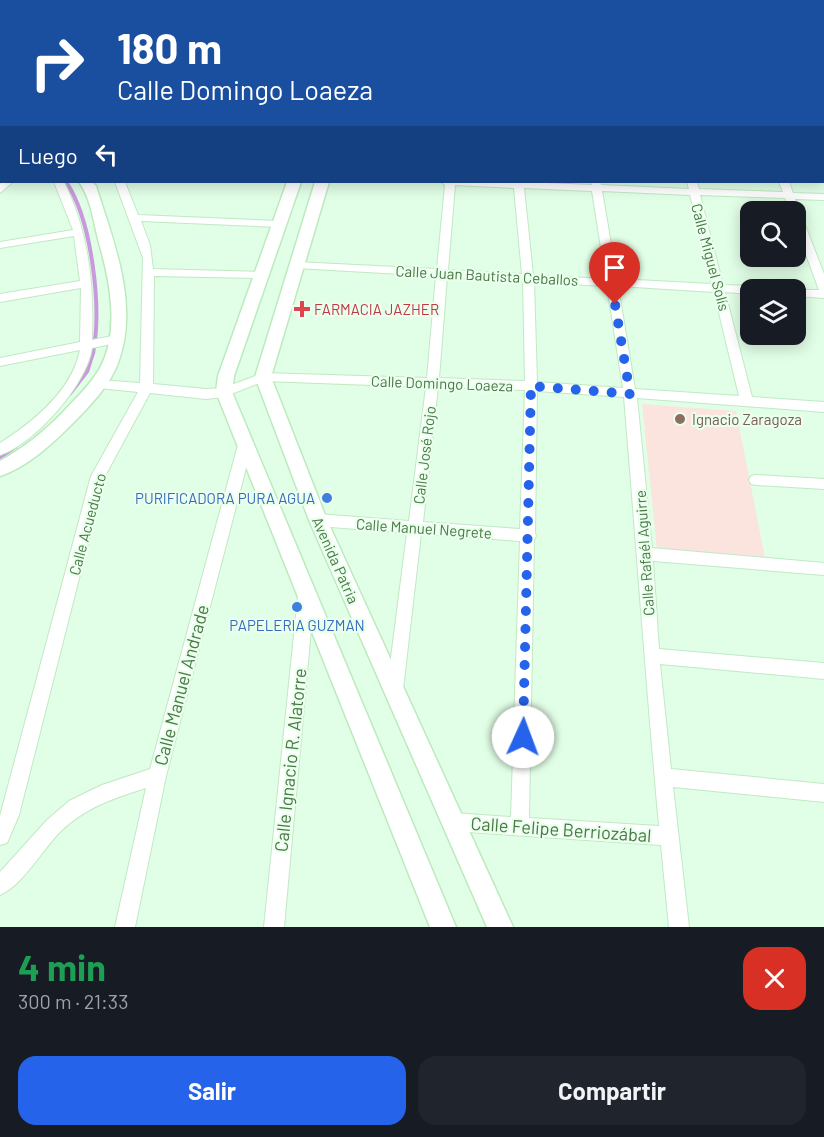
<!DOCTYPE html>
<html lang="es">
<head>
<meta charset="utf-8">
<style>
  :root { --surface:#171b24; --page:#20242c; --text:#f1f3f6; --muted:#9ea1a6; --accent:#2563eb }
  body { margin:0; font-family:Barlow,sans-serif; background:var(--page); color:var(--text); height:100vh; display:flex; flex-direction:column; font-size:22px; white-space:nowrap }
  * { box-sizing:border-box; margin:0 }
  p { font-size:20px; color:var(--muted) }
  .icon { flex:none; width:33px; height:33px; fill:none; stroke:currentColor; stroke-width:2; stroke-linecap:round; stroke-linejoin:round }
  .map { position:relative; height:927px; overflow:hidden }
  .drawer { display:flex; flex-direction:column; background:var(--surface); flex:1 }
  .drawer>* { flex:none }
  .top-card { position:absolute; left:0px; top:0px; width:825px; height:183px; box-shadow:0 3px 15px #0003; background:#1a4fa0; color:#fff; overflow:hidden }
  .controls { position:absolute; left:740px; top:201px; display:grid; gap:12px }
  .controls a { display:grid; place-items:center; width:66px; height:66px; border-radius:12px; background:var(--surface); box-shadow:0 3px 15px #0003; font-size:30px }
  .pin { position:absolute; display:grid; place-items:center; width:51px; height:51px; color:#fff; margin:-62px -26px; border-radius:50% 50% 50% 0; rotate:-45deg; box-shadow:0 0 6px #0007 }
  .pin .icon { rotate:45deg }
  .me { position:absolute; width:66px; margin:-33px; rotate:2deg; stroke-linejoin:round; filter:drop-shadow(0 0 4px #0008) }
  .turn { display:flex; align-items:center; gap:21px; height:126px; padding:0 18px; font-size:27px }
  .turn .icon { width:78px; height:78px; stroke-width:2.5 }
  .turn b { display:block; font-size:42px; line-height:51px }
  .then { display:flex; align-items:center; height:57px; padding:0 18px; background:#0003; gap:12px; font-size:22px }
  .round { display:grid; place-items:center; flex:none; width:63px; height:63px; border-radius:18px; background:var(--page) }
  .headline { display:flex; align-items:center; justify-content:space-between; height:102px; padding:0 18px }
  h1 { font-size:36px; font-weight:700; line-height:45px; color:#1e9e55 }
  .primary-button { display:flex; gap:12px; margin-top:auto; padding:12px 18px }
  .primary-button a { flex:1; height:69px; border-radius:18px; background:var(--accent); color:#fff; font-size:24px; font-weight:700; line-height:69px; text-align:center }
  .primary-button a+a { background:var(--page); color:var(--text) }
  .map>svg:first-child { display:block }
  .education { fill:#fbe4de }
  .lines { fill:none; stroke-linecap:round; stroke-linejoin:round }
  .stream-far1 { stroke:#c999dd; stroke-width:4 }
  .stream { stroke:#c999dd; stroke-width:4.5 }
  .street-casing { stroke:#c1e9c3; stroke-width:2 }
  .secondary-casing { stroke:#bbebbd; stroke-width:3 }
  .street { fill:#fff; fill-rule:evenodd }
  .secondary { fill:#fff; fill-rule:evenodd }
  .route { stroke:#2563eb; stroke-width:10; stroke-dasharray:0 18 }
  .health-dot { fill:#e0444e; stroke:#eaffed; stroke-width:2 }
  .education-dot { fill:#8d6e63; stroke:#eaffed; stroke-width:2 }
  .shop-dot { fill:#3f7fe0; stroke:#eaffed; stroke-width:2 }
  .labels { text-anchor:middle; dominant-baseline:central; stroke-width:4.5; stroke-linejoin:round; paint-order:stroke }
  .street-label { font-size:15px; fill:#4a7845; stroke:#eaffed }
  .health-label { font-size:15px; fill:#be3a42; stroke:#eaffed; text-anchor:start }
  .education-label { font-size:15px; fill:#785e54; stroke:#eaffed; text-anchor:start }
  .shop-label { font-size:15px; fill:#366cbe; stroke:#eaffed; text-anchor:end }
  .near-street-label { font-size:18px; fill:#4a7845; stroke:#eaffed }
</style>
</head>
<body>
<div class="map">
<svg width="824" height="927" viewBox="0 0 824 927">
  <rect width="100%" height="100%" fill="#e1fee6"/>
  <polygon class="education" points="642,404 736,411 765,558 657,549"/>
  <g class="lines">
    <path class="stream-far1" d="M66,182C92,220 102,308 93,353"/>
    <g class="stream">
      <polyline points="70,393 87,371 93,352"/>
      <polyline points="0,457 15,447"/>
    </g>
    <g class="street-casing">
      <g id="street">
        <polygon points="132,0 140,0 132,2"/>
        <rect x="466" y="0" width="8" height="2"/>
        <polygon points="496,0 545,0 547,2 497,2"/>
        <rect x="565" y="0" width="8" height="2"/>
        <rect x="651" y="0" width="8" height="2"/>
        <polygon points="720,0 728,0 728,2 721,2"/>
        <polygon points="788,0 796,0 796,2 789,2"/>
        <rect x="0" y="11" width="2" height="4"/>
        <rect x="0" y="31" width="2" height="4"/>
        <polygon points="2,141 2,147 0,148 0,142"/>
        <polygon points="3,182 13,182 0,193 0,184"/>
        <path d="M54,182H64C89,233 94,283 92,340L117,335L123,339L121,342L92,348C87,384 35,444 0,455V443C33,422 72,391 80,350L0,366V358L80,342L81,288L0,302V294L80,281L74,236L0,248V242L73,230Z"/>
        <path d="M115,182H125L138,215L279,221L284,224L279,227L141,221L150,245L153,269L262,272L268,275L262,278L154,276L153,384L206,389L223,388L263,373L427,378L436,276L296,268L291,265L296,262L437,269L445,185L441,182H523L592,185L591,182H601V185L689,189L687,182H697L699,189L783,192L779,182H789L793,193L824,194V200L795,199L824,274V298L795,296V290H791H819L795,225V212H790L785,198L700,195L723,285L750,286L755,290H750V294L725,292L752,397L824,402V412L637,398L652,548L824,563V575L653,561L659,649L824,663V679L660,664L671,769L824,784V802L673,787L689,927H669L661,845L453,831L447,828L444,822L447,816L453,813L511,817L520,541L421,534L403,689L401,695L395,697L389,695L387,689L407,533L318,526L313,524L311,520L313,516L318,514L409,521L426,387L264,381L224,397L206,399L150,393L105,476L19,815L7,843L0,845V816L91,476L138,392L99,388L93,384L99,380L140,383L143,258ZM455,185L514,188L522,274L448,270ZM524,188L592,191L606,279L533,275ZM602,191L690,195L712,284L617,279ZM447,277L523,281L525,381L439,378ZM534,282L607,286L623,388L537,382ZM618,286L714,292L739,396L635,389ZM438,387L525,390L520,529L423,522ZM537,391L624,397C636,540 646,684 659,826L529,818L534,540L536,536L535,533Z"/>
        <path d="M245,440L252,445L166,776L135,927H115L146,788C114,798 84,808 60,832C42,850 23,885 0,895V872L47,820L69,801L102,785L150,769L238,445Z"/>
        <polygon points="756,475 824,479 824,489 756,485 751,484 749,480 751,476"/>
        <polygon points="306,589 311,591 314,596 284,927 264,927 298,596 301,591"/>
      </g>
    </g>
    <g class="secondary-casing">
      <g id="secondary">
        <rect x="355" y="0" width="10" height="2"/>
        <rect x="378" y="0" width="10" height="2"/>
        <rect x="0" y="56" width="2" height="7"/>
        <path d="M79,182H92L96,186C113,240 139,303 119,360C111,385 89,407 70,426C51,445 27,467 0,476V461C24,448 46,430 65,410C77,397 91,384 100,368C120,331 110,281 99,243C94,224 91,198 79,182Z"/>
        <polygon points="287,182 301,182 234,376 232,392 456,927 430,927 216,392 218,376"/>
        <polygon points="315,182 329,182 271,377 327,520 513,927 487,927 309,520 255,377"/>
      </g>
    </g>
    <use href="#street" class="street"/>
    <use href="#secondary" class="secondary"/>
  </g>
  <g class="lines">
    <polyline class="route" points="523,737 531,386 630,394 615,304"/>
  </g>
  <path class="health-dot" d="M299 300h6v6h6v6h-6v6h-6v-6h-6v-6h6z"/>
  <circle class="education-dot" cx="680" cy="419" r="6"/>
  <g class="shop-dot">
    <circle cx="327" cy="498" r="6"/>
    <circle cx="297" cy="607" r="6"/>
  </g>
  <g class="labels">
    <g class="street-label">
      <text transform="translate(711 257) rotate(75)">Calle Miguel Solís</text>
      <text transform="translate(487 275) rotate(3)">Calle Juan Bautista Ceballos</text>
      <text transform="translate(442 383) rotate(2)">Calle Domingo Loaeza</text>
      <text transform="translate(424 455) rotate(-83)">Calle José Rojo</text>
      <text transform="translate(87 524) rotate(-75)">Calle Acueducto</text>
      <text transform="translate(424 528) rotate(4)">Calle Manuel Negrete</text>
      <text transform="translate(644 553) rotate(-94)">Calle Rafaél Aguirre</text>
      <text transform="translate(336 560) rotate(66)">Avenida Patria</text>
    </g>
    <g class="health-label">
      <text x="314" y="309">FARMACIA JAZHER</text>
    </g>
    <g class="education-label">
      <text x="692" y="419">Ignacio Zaragoza</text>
    </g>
    <g class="shop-label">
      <text x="315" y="498">PURIFICADORA PURA AGUA</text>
      <text x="297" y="625" text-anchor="middle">PAPELERIA GUZMAN</text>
    </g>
    <g class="near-street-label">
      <text transform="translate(181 685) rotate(-75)">Calle Manuel Andrade</text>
      <text transform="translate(290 760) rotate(-84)">Calle Ignacio R. Alatorre</text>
      <text transform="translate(561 829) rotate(4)">Calle Felipe Berriozábal</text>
    </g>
  </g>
</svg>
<div class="controls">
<a><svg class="icon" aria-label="search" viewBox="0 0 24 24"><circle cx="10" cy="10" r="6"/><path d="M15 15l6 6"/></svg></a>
<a><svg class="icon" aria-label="layers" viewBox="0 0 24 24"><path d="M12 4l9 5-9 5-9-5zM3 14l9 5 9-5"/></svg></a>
</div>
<div class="pin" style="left:615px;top:304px;background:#d93025"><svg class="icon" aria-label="arrive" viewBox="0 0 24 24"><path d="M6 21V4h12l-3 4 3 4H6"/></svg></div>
<svg class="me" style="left:523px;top:737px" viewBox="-20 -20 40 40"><circle r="19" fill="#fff"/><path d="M0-13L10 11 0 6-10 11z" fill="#2563eb"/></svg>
<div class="top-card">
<div class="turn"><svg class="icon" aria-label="right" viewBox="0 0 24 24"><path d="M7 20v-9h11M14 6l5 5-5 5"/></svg><div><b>180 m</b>Calle Domingo Loaeza</div></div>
<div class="then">Luego<svg class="icon" aria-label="left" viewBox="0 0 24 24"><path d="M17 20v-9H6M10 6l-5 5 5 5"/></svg></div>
</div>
</div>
<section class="drawer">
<div class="headline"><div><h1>4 min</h1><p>300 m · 21:33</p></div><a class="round" style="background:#d93025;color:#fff"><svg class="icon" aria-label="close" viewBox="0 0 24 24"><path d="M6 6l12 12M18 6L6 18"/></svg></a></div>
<div class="primary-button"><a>Salir</a><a>Compartir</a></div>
</section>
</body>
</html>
